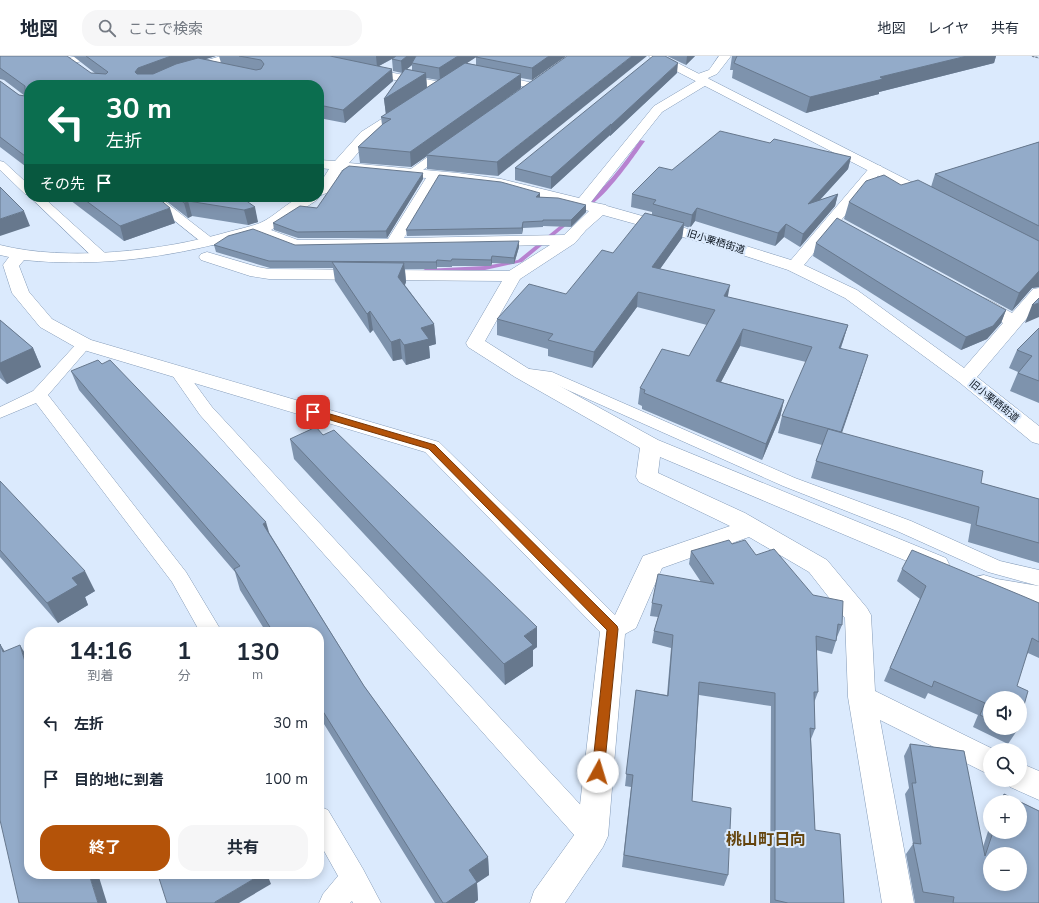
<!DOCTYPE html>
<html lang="ja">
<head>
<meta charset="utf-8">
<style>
  :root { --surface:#fff; --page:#f6f6f7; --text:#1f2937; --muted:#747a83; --line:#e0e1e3; --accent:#b45309 }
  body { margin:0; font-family:"Nunito Sans","Noto Sans JP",sans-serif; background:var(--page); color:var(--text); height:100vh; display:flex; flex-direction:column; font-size:15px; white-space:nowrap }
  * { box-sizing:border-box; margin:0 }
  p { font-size:13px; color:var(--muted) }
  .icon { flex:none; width:22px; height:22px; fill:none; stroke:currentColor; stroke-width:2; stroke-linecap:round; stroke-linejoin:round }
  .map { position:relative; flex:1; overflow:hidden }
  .details { position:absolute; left:24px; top:571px; width:300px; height:252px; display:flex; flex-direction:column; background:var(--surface); border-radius:16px; box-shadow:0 2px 10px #0003 }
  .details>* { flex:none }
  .guide { position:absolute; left:24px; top:24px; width:300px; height:122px; border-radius:16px; box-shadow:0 2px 10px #0003; background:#0b6e4f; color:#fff; overflow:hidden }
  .tools { position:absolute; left:983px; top:635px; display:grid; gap:8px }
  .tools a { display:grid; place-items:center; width:44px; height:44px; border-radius:50%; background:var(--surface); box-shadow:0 2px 10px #0003; font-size:20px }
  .pin { position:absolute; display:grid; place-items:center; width:34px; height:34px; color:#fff; margin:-17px; border-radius:8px; box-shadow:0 2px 6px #0006 }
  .me { position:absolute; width:44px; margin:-22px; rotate:6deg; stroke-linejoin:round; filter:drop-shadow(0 0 3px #0008) }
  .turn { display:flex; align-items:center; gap:14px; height:84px; padding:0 16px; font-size:18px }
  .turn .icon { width:52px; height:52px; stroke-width:2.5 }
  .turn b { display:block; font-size:28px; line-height:34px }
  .then { display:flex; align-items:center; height:38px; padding:0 16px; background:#0003; gap:8px; font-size:15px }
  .eta { display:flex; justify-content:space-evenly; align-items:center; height:68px; text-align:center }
  .eta b { font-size:24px; font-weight:700; line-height:28px }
  .button { display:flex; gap:8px; margin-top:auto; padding:8px 16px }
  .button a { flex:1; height:46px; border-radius:16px; background:var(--accent); color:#fff; font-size:16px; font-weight:700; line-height:46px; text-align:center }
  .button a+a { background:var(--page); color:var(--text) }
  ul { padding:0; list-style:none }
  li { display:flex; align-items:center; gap:12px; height:56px; padding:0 16px }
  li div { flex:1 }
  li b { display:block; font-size:15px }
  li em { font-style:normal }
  header { display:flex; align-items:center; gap:24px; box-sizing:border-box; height:56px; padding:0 20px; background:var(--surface); border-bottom:1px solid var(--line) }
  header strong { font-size:19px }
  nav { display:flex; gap:22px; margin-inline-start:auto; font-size:14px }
  .search { width:280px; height:36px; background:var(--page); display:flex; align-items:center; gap:10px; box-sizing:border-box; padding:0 14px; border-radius:16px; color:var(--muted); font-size:15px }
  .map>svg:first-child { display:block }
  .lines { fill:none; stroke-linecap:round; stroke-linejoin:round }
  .stream { fill:#b782d0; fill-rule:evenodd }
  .service-casing { stroke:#849bb8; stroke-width:1 }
  .minor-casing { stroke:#849bb8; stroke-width:1 }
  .tertiary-casing { stroke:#849bb8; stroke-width:1 }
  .path { stroke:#7c8998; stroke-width:1.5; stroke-dasharray:2.5 1; stroke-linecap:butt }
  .service { fill:#fff; fill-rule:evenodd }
  .minor { fill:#fff; fill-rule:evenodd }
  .tertiary { fill:#fff; fill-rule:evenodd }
  .wall { fill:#7e93ad; fill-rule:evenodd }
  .shaded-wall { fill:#67788d }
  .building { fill:#93abc9; stroke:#67788d; fill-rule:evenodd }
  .route { fill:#b45309; stroke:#753606 }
  .labels { text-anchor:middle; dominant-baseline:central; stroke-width:4; stroke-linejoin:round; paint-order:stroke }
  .far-street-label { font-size:10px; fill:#0b141f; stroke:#dbeafd }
  .near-neighbourhood-label { font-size:16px; font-weight:bold; fill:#64440d; stroke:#dbeafd }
</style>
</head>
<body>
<header>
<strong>地図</strong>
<div class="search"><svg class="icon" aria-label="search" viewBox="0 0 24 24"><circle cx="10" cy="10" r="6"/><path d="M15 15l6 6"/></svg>ここで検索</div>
<nav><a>地図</a><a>レイヤ</a><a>共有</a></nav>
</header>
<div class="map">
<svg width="1039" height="847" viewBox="0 0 1039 847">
  <rect width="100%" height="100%" fill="#dbeafd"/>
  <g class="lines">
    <g class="stream">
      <path d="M640,84L645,85C635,99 597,155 580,153V151C605,133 623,109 640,84Z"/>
      <polygon points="572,160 575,162 574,163 522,206 485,214 425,217 422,215 425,213 485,210 518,204"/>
    </g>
    <g class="service-casing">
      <g id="service">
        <polygon points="497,19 538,28 540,30 535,33 494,24 492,22 494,20"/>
        <polygon points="447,89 451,90 453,92 451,94 416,119 408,119 406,117 408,115 443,90"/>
        <polygon points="0,105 4,106 29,129 29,139 25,138 0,114"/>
        <polygon points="30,141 43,141 106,198 108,201 106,204 96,204"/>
        <polygon points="145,141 159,141 217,186 215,189 205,189"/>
        <polygon points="84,283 89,285 92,288 48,339 186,516 222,576 200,576 172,526 36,347 0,362 0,351 33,335 79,285"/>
        <polygon points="178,311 184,313 212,351 601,771 605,780 601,789 592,792 583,789 200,359 170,316 172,313"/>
        <polygon points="522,312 552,316 795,422 911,465 1000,505 1039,514 1039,530 988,516 897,475 783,430 543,323 516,320 514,317 516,314"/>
        <polygon points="319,750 328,754 363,813 381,847 353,847 352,845 350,847 319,847 323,838 338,820 319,786"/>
      </g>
    </g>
    <g class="minor-casing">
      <g id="minor">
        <polygon points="76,0 98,0 96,2 69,8 65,7 63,5 65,3"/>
        <polygon points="221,0 239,0 237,2 179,19 156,29 140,29 142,26 171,15"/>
        <path d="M719,0H731L717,18L708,22L710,25L708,28L662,56L591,146L606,149L607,150L727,184L791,204L871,110L876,109L881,110L883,113L881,116L804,209L857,234L964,312L1003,267L971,249L968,245L971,241C985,238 1000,251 1012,257L1033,233L1039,232V248L977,321L1039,370V388L1032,386L959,326L845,242L788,214L715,190L603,159L586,174L575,187L520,223L485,285L529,313L658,384L946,502L949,508L946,514L937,517L928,514L660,401L658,417L745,457L827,504L867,552L871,559L875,635L995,694H990V719L880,664L914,847H882L848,641L845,562L809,516L749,481L662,512L636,572L625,578L608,780L603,791L565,847H530L534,835L577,775L600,576L425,396L77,292L40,271L12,237L3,209L9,201L0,199V189C67,206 162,195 228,176C238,173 250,171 260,167C274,161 286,147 301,141C306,140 314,141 319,141V129L329,113L319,112V104L335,105L361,76L402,50H410L412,53L410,56L371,82L349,107L458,117L501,123L579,142L654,50L696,25L693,22L695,19L709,14ZM342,114L426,122L388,183L298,184L271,174L317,144L319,140L329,136ZM439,124L501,131L589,155L564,179L404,182ZM254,178L296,194L550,189L509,215L269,213L258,211L207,196L201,198L199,201L201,204L250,220L269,223L502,225L466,287L468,291L515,321L640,392L636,421L639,426L730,470L643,500L615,559L439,386L91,284L52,263L29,236L19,210L24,204C103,212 179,200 254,178Z"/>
        <polygon points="362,11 441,26 445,27 447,30 445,33 441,34 358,16 356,14 358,12"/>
        <polygon points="984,519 997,523 1039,530 1039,550 996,541 975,535 972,528 975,521"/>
        <polygon points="1020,707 1039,715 1039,744 1010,731 1007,724 1020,724"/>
      </g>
    </g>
    <g class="tertiary-casing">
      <polygon id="tertiary" points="649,0 664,0 937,139 939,142 937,145 932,146 927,145 651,2"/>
    </g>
    <polyline class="path" points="1032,0 1039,2"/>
    <use href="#service" class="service"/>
    <use href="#minor" class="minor"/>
    <use href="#tertiary" class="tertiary"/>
  </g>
  <g class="wall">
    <path d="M0,0L91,17L96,18L73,0H216L205,3L221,7L219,0H566L532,24L521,22V32L484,59L539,20L498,120L427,113V100L411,111L360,107L358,91L382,69L381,61L386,58L384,43L402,17L393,15L392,3L379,10L393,25L345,67L319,62V29H29V113L0,91V25L19,39L25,40L4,24L0,23ZM476,1V9L467,7ZM412,9V14L407,13ZM426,22L438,24L427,32Z"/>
    <polygon points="667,0 695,0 686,9"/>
    <polygon points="732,0 996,0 994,7 879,36 879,38 806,57 732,22 733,14 730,14"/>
    <polygon points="677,17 610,80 610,79 551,133 515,124 515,112"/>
    <polygon points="1039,86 1039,231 1032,232 1012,255 844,163 849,146 901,129 931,131 935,118"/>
    <polygon points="770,87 851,101 848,113 820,144 838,138 835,150 800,191 784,181 775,190 695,165 690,172 684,170 682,182 660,213 728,241 848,269 841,292 863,315 842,377 981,427 1039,443 1039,507 968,486 971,468 811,422 816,405 822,389 778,377 782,360 806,306 740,290 721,326 784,344 780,361 762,404 642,353 642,350 638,348 640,332 689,300 707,269 637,251 592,312 548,300 548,293 497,279 497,263 566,238 613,197 652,159 652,156 631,151 632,138 672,114"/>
    <polygon points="423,123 387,182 298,182 274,174 273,167 317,152"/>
    <polygon points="540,137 540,141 586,149 586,156 571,171 543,170 543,171 523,172 522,178 407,180 406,174"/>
    <polygon points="66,141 157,141 175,167 124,185"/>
    <polygon points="161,141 241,141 258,166 248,169 192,160 188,162"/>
    <polygon points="816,187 1006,254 1001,267 987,283 961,294 813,200"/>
    <polygon points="214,189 295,189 519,191 514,208 492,207 491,210 452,210 452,211 437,211 437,213 405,213 406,226 405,229 434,268 436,288 429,290 430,302 406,309 402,303 393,305 373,274 370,277 335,225 333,212 270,212 216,196"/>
    <polygon points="0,264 33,292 41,311 7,328 0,322"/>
    <polygon points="1039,272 1039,347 1010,335 1018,316 1009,312 1017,294"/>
    <polygon points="71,315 270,478 364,630 488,801 489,819 477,827 478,844 474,847 435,847 319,660 319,576 266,576 240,534 235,516 79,334"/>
    <polygon points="290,383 537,591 533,594 533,610 505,629 294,403"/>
    <polygon points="0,425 95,535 85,541 88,549 58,567 0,501"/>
    <polygon points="732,488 756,499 813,539 842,569 837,581 836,585 832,598 816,594 818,636 814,647 815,673 811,683 815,774 844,847 770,847 771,650 699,639 692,745 728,819 724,830 622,811 631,731 625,730 636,634 667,639 671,592 652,587 654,575 658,561 650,560 652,547 701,526 689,508 691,495"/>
    <polygon points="902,513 1039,547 1039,602 1028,597 990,642 990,672 1017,672 1016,676 1008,688 973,671 978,659 928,637 925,643 884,625 920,543 897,525"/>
    <path d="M910,688L964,695L983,791L990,769V776H1020V746H999L1004,738L1039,755V847H915L906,798L913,788L905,738L909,732L904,700ZM990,798H1020V828H990Z"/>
  </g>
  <g class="shaded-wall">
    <polygon points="171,0 216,0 171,14 141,25 135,16 138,12"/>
    <polygon points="376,0 397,0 377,11"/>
    <polygon points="407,0 416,0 412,7 412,9 402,17 401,5"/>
    <polygon points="458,0 478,0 440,24 439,12"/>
    <polygon points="549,0 566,0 532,24 532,12"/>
    <polygon points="632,0 647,0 498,120 497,106"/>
    <polygon points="687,0 695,0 686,9"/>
    <polygon points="967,0 996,0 994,7 879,36 879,38 806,57 810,41 880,21"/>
    <polygon points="678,7 677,17 610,80 611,69"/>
    <polygon points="392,13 393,25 345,67 343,54"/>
    <polygon points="426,17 427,33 386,59 384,43"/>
    <polygon points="521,18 521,32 428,99 426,99 427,100 411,111 410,96"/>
    <polygon points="611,68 610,79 551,133 551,121"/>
    <polygon points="851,101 848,113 805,160 808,148"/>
    <polygon points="423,117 423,123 387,182 386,175"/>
    <polygon points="540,137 540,143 536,141"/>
    <polygon points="838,138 835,150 800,191 803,178"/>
    <polygon points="188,145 192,160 188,162 184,147"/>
    <polygon points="586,149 586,156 571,171 571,164"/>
    <polygon points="255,151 258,166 248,169 244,154"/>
    <polygon points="170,152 175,167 124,185 120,170"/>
    <polygon points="697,152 695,165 690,172 692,159"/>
    <polygon points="24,155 30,170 0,180 0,163"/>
    <polygon points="523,166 523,172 522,178 522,172"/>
    <polygon points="684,167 682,182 650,227 652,211"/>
    <polygon points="786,168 784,181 775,190 778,177"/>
    <polygon points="519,185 519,191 514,208 514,202"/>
    <polygon points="492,200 492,207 491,210 491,204"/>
    <polygon points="437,204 437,213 436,206"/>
    <polygon points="404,207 406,226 400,240 398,221"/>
    <polygon points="1039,215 1039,231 1032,232 1012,255 1019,237"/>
    <polygon points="730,229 727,245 724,240"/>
    <polygon points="638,236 637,251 592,312 594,296"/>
    <polygon points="1039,247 1039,261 1025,267 1032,249"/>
    <polygon points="1006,254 1001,267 987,283 961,294 966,281"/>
    <polygon points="370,255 373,274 370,277 367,258"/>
    <polygon points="434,268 436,288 429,290 430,302 406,309 404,289 421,272"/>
    <polygon points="848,269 843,285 834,308 839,292"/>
    <polygon points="743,273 740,290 713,341 716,325"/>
    <polygon points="400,283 402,303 393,305 391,286"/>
    <polygon points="33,292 41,311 7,328 0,314 0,307"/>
    <polygon points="868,299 863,315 836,393 841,377"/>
    <polygon points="784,344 780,361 762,404 766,388"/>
    <polygon points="266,466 272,486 263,468"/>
    <polygon points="85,515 95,535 85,541 88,549 58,567 47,547 72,522"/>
    <polygon points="537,571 537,591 533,594 533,610 505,629 504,608 524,580"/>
    <polygon points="0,588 16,613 3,596"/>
    <polygon points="20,589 29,604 29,619"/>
    <polygon points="488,801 489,819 477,827 478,844 474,847 446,847 469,814"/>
    <polygon points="89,818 98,818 107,847 98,847"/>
    <polygon points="262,818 267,818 271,828 239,847 215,847 215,846"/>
  </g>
  <g class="building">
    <polygon points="0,0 67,0 91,17 106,18 108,16 86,0 171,0 138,12 135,16 137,18 153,18 176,8 198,2 256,14 261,13 264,8 261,4 239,0 330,0 392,13 343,54 319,49 319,29 86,29 77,27 80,29 29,29 29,103 0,81 0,25 19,39 25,40 25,30 0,12"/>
    <polygon points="396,0 407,0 401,5 392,3"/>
    <polygon points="416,0 458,0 439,12 412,7"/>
    <polygon points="478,0 549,0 532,12 476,1"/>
    <polygon points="567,0 632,0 497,106 426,99 539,20"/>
    <polygon points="653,0 665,0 678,7 611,69 611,68 551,121 515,112"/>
    <polygon points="737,0 967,0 880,21 883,23 810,41 734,7"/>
    <polygon points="465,7 521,18 410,96 358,91 383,68 391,63 381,61"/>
    <polygon points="405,13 426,17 384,43"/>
    <polygon points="720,75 770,87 774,83 851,101 808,148 838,138 803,178 786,168 778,177 697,152 692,159 653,148 656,144 632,138 659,111 672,114"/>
    <polygon points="1039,86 1039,170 935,118"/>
    <polygon points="349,110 423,117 386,175 297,176 273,167 300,150 317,152 343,114"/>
    <polygon points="439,119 501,126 540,137 536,141 558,142 586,149 571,164 543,164 543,165 523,166 522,172 406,174"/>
    <polygon points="884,119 901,129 918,124 1039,185 1039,215 1019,237 849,146 866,125"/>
    <polygon points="0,131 24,155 0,163"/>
    <polygon points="81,141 157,141 170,152 120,170"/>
    <polygon points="177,141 241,141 255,151 244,154 188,145 184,147"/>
    <polygon points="645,157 684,167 652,211 730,229 724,240 848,269 839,292 868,299 841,376 782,360 812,291 743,273 716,325 784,344 766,388 644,337 645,334 640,332 662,293 689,300 715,254 638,236 594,296 548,284 553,278 497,263 529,228 566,238 602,194 613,197"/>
    <polygon points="837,162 1006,254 993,270 966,281 816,187"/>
    <polygon points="253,173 295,189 519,185 514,202 492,200 491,204 452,203 451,205 437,204 436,206 269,205 214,189 228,180"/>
    <polygon points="332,206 404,207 398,221 434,268 421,272 429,283 404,289 400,283 391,286 370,255 367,258"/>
    <polygon points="1039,242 1039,247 1032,249"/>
    <polygon points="0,264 33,292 0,307"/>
    <polygon points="1039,272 1039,325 1018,317 1032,300 1017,294"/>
    <polygon points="98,304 102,308 110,304 266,466 263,468 364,630 488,801 469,814 477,826 446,847 443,847 319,649 319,576 273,576 234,513 240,510 71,315"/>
    <polygon points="316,371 323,379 334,374 537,571 524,580 533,589 504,608 290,383"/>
    <polygon points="828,373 983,415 981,427 1039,443 1039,487 976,469 979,451 816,405"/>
    <polygon points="0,425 85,515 72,522 78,529 47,547 0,494"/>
    <polygon points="729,484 732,488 745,484 756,499 774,493 813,539 843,545 842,569 838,568 836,585 816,580 818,636 814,636 815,673 810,672 815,774 840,778 844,847 788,847 775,844 775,637 699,626 692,745 731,752 728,819 624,799 633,719 626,718 636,634 668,640 673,579 654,575 662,549 652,547 658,518 714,528 691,495"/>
    <polygon points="912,494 1025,541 1039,547 1039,586 1032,582 1017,630 1028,635 1020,663 1020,642 990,642 990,664 980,659 985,647 934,625 932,631 890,612 926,530 902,513"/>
    <polygon points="0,588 3,596 20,589 29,619 29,818 89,818 98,847 19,847 0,764"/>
    <polygon points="1008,672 1017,672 1016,676"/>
    <path d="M910,688L964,695L985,800L993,776H1020V746H1002L1004,738L1039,755V847H953L954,841L923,836L913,787L921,788L912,727H916ZM990,798H1020V828H990Z"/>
    <polygon points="160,818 262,818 215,846 215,847 167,847 158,819"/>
  </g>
  <polygon class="route" points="313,353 435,389 617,570 618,573 604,716 603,720 598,722 594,720 592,716 607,574 429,393 310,358 309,356"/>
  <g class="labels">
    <g class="far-street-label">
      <text transform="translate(716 186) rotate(17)">旧小栗栖街道</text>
      <text transform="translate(994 345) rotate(39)">旧小栗栖街道</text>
    </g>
    <g class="near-neighbourhood-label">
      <text x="766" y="784">桃山町日向</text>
    </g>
  </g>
</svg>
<div class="tools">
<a><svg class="icon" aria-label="sound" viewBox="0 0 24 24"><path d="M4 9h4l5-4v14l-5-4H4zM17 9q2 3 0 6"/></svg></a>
<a><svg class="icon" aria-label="search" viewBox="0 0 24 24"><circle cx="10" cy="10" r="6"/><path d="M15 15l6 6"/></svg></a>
<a>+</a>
<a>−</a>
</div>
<div class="pin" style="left:313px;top:356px;background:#d93025"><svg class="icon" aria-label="arrive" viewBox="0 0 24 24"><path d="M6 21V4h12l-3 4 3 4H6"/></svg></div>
<svg class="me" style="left:598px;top:716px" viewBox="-20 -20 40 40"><circle r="19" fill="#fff"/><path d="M0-13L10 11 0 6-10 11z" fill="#b45309"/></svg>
<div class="guide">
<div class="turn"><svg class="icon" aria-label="left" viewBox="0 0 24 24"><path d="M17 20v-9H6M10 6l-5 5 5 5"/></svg><div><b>30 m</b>左折</div></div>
<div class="then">その先<svg class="icon" aria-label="arrive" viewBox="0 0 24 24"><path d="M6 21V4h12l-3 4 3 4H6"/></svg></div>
</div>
<section class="details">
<div class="eta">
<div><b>14:16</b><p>到着</p></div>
<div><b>1</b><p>分</p></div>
<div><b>130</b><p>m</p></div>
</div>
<ul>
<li><svg class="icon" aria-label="left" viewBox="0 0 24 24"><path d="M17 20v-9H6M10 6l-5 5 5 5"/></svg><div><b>左折</b></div><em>30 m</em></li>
<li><svg class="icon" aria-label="arrive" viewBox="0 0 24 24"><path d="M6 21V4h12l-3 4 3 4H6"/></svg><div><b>目的地に到着</b></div><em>100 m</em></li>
</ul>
<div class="button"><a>終了</a><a>共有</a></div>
</section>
</div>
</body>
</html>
